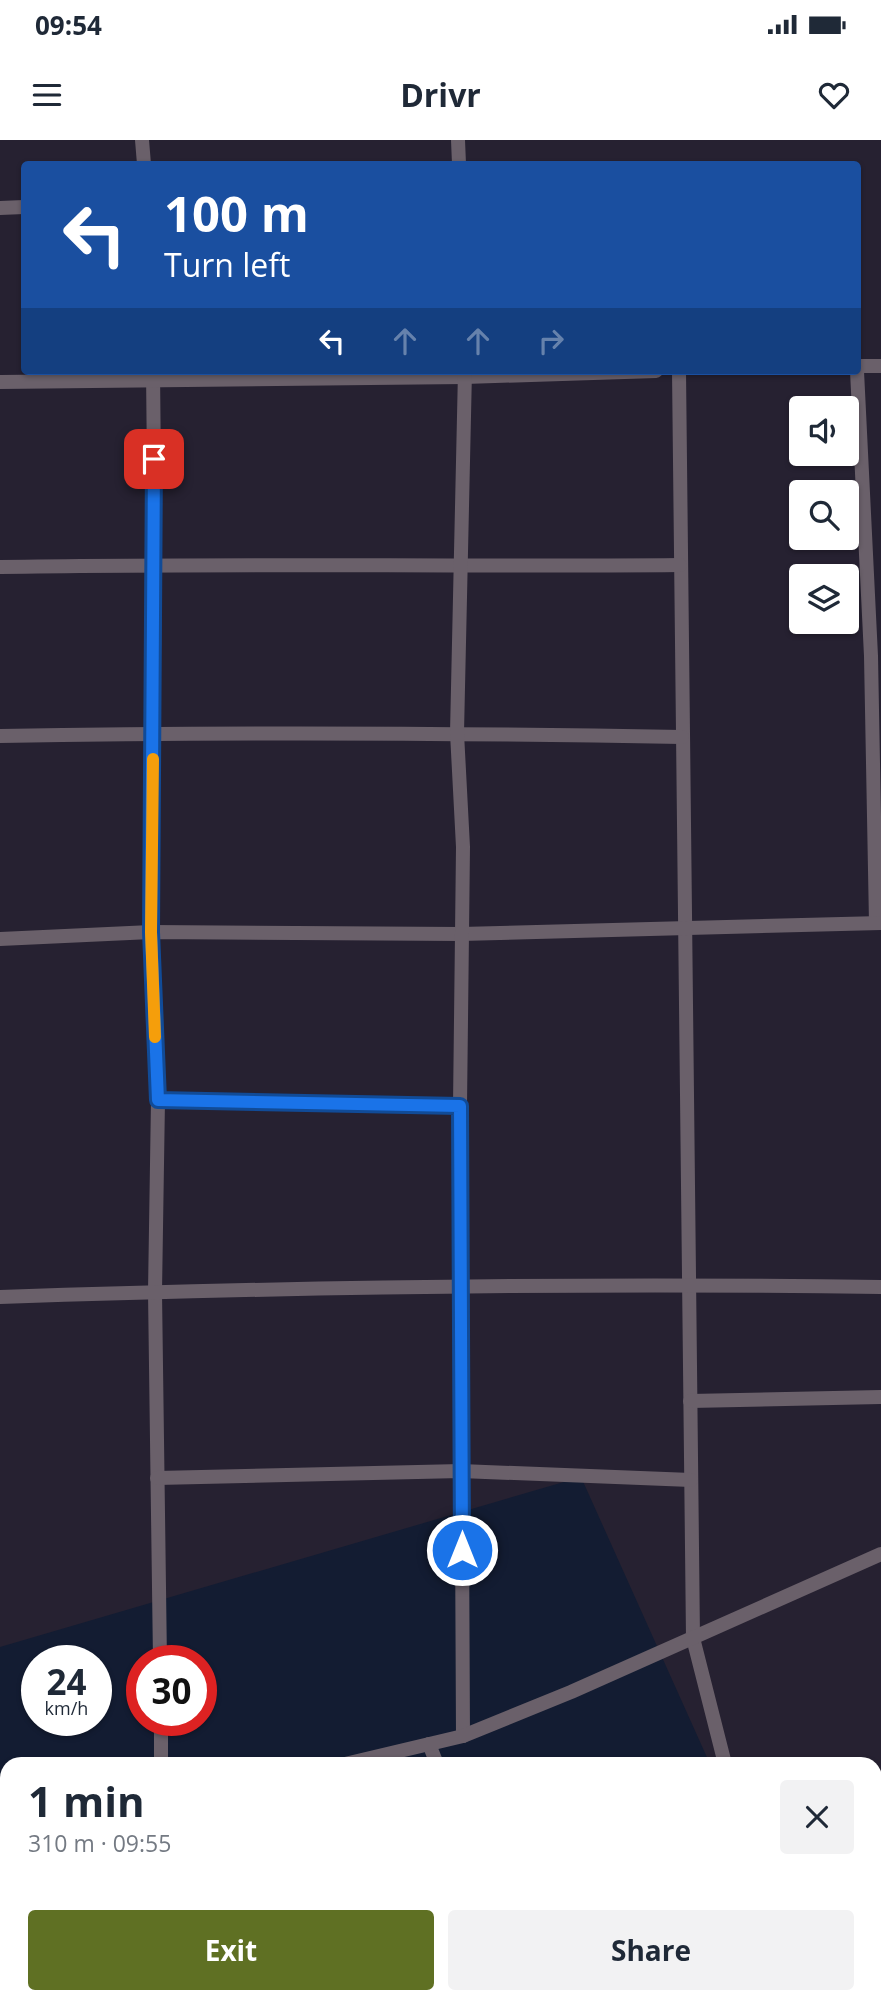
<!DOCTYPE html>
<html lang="en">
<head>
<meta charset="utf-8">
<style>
  :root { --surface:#fff; --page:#f2f2f3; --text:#1f2937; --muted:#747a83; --accent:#5f7023 }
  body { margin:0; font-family:"Open Sans",sans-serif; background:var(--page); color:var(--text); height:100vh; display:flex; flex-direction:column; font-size:26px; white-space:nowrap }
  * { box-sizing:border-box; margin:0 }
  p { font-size:23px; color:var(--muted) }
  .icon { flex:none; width:38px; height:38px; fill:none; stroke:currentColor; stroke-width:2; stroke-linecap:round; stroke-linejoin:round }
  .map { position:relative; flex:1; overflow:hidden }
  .drawer { position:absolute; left:0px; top:1617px; width:882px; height:247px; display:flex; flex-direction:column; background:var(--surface); border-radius:21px 21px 0 0; box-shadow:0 2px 5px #0004 }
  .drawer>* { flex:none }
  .top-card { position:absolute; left:21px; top:21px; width:840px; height:214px; border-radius:7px; box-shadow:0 2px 5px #0004; background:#1a4fa0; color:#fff; overflow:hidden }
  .fabs { position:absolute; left:789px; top:256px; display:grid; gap:14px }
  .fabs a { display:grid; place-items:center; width:70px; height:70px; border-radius:7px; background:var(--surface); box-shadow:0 2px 5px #0004; font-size:35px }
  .speed { position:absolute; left:21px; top:1505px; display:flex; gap:14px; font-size:35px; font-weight:700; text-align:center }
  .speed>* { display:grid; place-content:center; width:91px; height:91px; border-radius:50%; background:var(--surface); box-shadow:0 2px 5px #0004; line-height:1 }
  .speed small { font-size:18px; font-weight:400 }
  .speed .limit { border:10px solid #d22; background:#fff; color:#111 }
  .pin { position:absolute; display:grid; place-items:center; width:60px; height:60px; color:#fff; margin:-30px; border-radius:14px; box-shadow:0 4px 10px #0006 }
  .me { position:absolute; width:77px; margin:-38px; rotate:0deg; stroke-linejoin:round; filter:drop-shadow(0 0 5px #0008) }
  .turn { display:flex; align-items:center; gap:24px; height:147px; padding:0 28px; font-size:32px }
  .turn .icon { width:91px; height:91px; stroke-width:2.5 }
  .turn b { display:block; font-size:49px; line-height:60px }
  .lanes { display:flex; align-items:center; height:66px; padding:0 28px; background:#0003; justify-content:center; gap:35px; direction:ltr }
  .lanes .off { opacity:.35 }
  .round { display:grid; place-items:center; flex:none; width:74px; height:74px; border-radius:7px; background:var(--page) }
  .overview { display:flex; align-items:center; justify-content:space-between; height:119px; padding:0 28px }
  h1 { font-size:42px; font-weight:700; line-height:52px }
  .primary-button { display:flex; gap:14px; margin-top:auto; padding:14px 28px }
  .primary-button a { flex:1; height:80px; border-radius:7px; background:var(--accent); color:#fff; font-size:28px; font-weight:700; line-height:80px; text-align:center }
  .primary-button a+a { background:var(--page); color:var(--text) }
  .status { display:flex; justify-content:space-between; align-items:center; height:49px; padding:0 35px; background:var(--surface); direction:ltr }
  .status svg { height:19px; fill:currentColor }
  header { display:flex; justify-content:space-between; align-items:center; height:91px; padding:0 28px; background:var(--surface); font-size:32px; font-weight:700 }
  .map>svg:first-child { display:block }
  .industrial { fill:#262131; fill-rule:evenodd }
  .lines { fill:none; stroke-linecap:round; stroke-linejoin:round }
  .minor { stroke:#6a606a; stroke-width:14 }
  .route-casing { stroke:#114b97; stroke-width:18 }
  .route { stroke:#1a73e8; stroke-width:12 }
  .slow { stroke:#f59e0b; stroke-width:12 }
</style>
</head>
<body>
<div class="status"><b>09:54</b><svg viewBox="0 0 49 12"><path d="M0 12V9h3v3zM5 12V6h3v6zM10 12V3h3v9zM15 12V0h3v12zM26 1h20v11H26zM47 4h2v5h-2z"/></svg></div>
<header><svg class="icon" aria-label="menu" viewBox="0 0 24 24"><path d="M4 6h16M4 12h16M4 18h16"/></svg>Drivr<svg class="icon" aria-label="heart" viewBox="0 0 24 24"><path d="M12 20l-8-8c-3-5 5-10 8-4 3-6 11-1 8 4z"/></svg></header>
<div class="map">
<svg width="881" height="1863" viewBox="0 0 881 1863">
  <rect width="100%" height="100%" fill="#131c32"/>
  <path class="industrial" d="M0,0H881V1705L875,1708V1624H710L581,1337L0,1507ZM24,24H858V231H24ZM802,268H847V313H802ZM802,352H847V397H802ZM802,436H847V481H802Z"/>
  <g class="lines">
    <g class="minor">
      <polyline points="142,0 144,24"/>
      <polyline points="458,0 459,24"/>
      <polyline points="0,68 24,67"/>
      <polyline points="858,226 881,226"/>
      <polyline points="153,231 155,424 151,792 158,960 155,1152 160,1521"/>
      <polyline points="679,231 693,1498 725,1624"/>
      <polyline points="857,231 871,516 876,783"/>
      <polyline points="0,242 465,237 656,231"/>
      <path d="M0,427C227,423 453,427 680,425"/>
      <path d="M0,596C227,592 455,593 682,597"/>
      <polyline points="0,799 151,792 461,794 881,783"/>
      <polyline points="158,960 460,966"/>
      <path d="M0,1157C294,1147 587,1143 881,1147"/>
      <polyline points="690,1261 881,1257"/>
      <polyline points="157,1338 461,1331 691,1340"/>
      <polyline points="161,1580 161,1624"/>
      <polyline points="463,1596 460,966 463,707 457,593 465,231"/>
      <polyline points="429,1604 437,1624"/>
      <polyline points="345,1624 463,1596 571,1552 881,1414"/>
      <polyline points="0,1716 7,1715"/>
      <polyline points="0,1839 7,1855"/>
      <polyline points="187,1857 190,1863"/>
      <polyline points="350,1857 353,1863"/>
      <polyline points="520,1857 522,1863"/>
      <polyline points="781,1857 783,1863"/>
    </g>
  </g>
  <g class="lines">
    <g class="route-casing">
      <polyline id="route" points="154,319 151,792 158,960 460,966 462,1410"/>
    </g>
    <use href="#route" class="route"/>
    <polyline class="slow" points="153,619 151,792 155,897"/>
  </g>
</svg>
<div class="fabs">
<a><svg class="icon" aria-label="sound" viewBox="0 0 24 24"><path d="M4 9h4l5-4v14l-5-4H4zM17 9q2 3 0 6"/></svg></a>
<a><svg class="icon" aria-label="search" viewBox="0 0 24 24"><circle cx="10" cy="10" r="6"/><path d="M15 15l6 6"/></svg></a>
<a><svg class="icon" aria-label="layers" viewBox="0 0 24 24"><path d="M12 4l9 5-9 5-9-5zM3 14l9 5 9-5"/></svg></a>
</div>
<div class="speed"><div>24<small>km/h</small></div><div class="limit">30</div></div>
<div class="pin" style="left:154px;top:319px;background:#d93025"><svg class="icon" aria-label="arrive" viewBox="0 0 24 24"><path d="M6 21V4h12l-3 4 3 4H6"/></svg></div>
<svg class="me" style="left:462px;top:1410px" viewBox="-20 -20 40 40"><circle r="17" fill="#1a73e8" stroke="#fff" stroke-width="3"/><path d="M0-11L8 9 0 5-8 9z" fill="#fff"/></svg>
<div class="top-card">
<div class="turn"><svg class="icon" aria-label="left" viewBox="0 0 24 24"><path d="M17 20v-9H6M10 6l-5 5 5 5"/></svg><div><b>100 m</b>Turn left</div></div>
<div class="lanes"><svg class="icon" aria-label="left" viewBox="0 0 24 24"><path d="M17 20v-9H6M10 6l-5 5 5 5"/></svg><svg class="icon off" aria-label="ahead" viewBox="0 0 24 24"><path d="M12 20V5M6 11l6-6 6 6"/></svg><svg class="icon off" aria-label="ahead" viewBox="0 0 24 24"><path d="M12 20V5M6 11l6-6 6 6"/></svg><svg class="icon off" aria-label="right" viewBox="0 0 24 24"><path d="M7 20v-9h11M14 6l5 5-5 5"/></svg></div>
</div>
<section class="drawer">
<div class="overview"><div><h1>1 min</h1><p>310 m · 09:55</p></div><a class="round"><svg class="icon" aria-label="close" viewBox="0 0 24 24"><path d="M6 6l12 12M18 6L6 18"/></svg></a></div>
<div class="primary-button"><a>Exit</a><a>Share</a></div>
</section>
</div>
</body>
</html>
